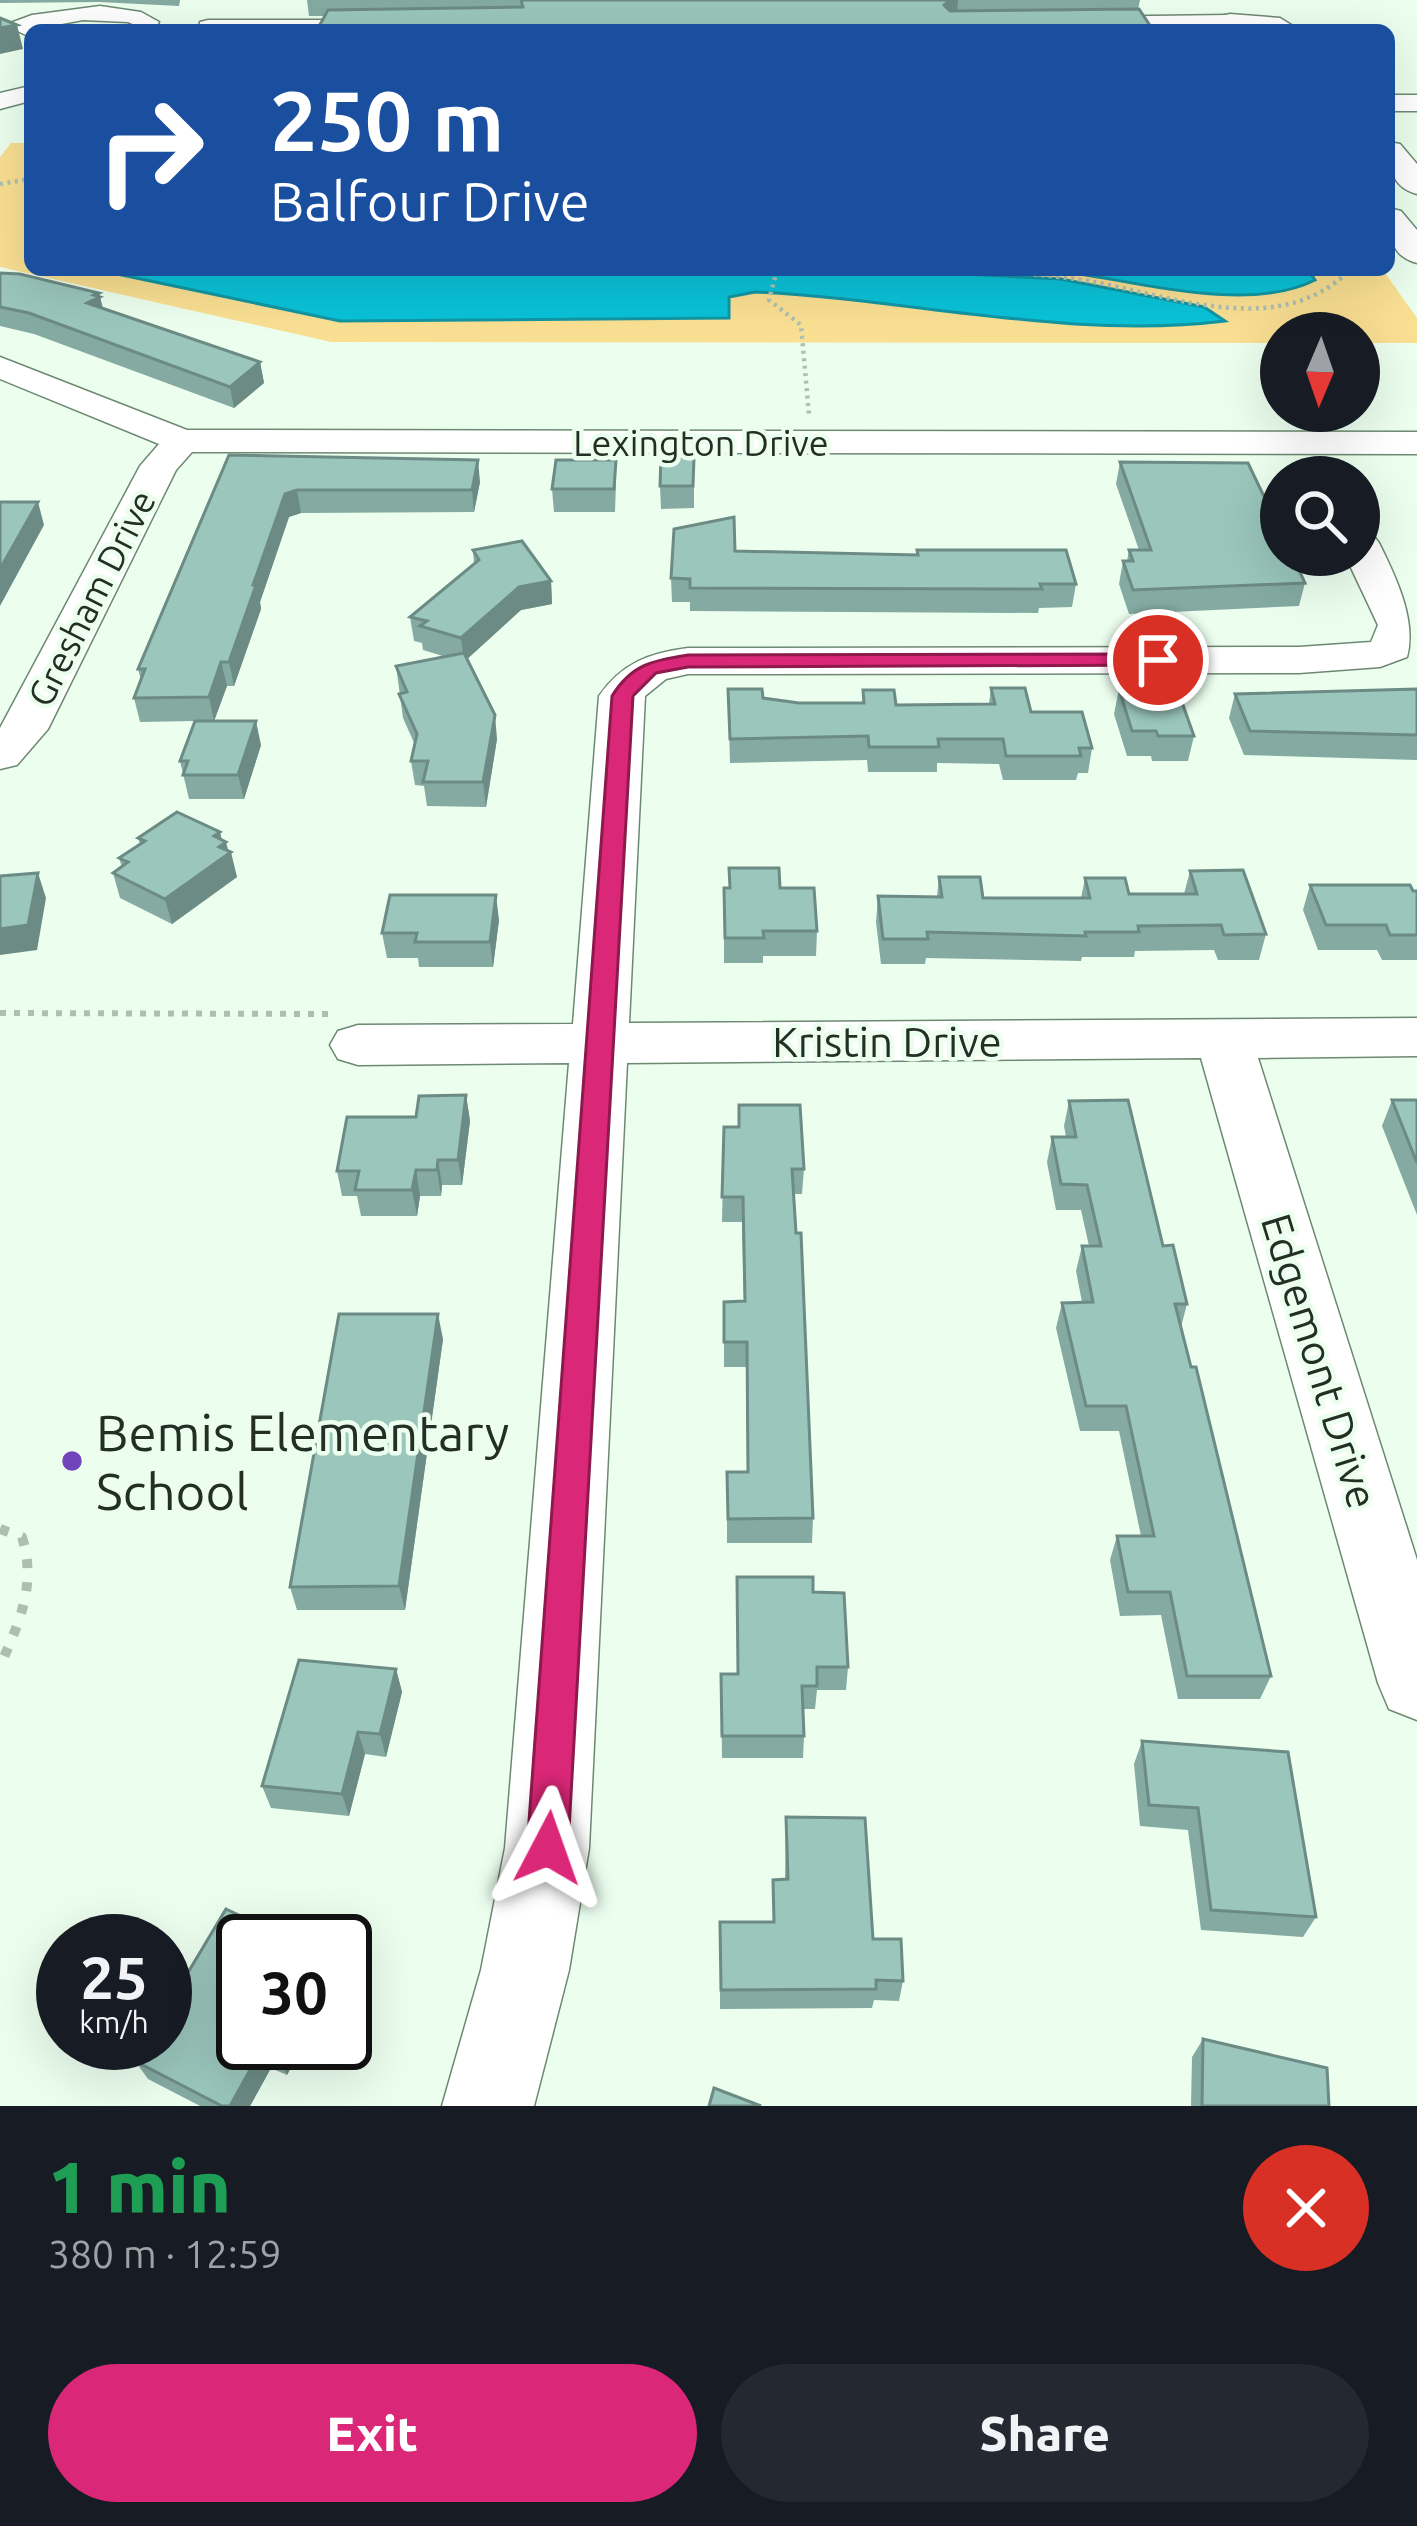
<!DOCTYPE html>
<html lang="en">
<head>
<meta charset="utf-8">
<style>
  :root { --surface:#171b24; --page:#242831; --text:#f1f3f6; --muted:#9ea1a6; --accent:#db2777 }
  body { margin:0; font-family:Ubuntu,sans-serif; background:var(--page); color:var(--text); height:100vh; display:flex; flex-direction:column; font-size:45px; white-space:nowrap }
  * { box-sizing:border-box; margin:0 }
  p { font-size:39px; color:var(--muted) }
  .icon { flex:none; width:66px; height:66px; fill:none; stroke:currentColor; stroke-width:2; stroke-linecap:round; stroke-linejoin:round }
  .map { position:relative; height:2106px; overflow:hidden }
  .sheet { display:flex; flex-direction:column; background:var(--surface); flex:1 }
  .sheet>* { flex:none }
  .banner { position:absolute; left:24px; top:24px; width:1371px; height:252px; border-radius:18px; box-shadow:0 12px 48px #0002; background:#1a4fa0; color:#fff; overflow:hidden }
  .needle { width:78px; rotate:182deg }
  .fabs { position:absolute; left:1260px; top:312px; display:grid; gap:24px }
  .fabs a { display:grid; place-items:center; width:120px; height:120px; border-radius:50%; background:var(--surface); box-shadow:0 12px 48px #0002; font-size:60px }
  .speed { position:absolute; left:36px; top:1914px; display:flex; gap:24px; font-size:60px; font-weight:700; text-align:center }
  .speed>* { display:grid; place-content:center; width:156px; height:156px; border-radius:50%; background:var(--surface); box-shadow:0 12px 48px #0002; line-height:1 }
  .speed small { font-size:30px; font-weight:400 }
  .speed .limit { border:6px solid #111; border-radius:18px; background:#fff; color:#111 }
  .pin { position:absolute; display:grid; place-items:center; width:102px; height:102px; color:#fff; margin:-51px; border:6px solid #fff; border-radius:50%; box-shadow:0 3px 12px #0007 }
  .me { position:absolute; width:132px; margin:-66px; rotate:4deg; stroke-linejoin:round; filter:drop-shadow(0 0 9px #0008) }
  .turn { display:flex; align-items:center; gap:42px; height:252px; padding:0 48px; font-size:54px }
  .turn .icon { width:156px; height:156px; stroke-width:2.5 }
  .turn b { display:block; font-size:84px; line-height:102px }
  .round { display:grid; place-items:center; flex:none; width:126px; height:126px; border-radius:63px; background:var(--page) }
  .overview { display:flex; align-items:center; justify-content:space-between; height:204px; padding:0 48px }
  h1 { font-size:72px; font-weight:800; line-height:90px; color:#1e9e55 }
  .primary-button { display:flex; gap:24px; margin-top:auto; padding:24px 48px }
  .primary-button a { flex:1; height:138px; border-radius:72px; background:var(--accent); color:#fff; font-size:48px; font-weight:800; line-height:138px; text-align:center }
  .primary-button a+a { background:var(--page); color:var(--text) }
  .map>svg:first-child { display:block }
  .green { fill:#f9df92 }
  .water { fill:#0ac2d8; stroke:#1296a2; stroke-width:3 }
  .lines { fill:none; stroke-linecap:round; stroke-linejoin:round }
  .minor-casing { stroke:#6c8972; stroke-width:3 }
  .major-casing { stroke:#6c8972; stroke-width:3 }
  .path-far2 { stroke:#aebfb1; stroke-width:4.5; stroke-dasharray:3 4.5; stroke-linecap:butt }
  .path-far1 { stroke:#aebfb1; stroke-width:6; stroke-dasharray:6 8; stroke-linecap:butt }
  .path { stroke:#aebfb1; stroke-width:10; stroke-dasharray:9 14; stroke-linecap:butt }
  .minor { fill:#fff; fill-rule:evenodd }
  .major { fill:#fff; fill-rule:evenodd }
  .wall { fill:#84aaa2 }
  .shaded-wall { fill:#6c8b84 }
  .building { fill:#9ac6bc; stroke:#6c8b84; stroke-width:3 }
  .route { fill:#db2777; stroke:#8e194d; stroke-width:3 }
  .poi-dot { fill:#7244bc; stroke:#ecffef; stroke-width:4.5 }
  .labels { text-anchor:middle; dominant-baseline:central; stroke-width:9; stroke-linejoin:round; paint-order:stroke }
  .far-street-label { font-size:36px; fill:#232f25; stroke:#ecffef }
  .street-label { font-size:42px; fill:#232f25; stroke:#ecffef }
  .near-poi-label { font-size:51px; fill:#232f25; stroke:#ecffef; text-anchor:start }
</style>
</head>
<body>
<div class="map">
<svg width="1417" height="2106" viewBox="0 0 1417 2106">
  <rect width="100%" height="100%" fill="#ecffef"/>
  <polygon class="green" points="11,143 30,143 30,270 1383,270 1417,318 1417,343 1359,343 1359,333 1281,333 1281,343 331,342 0,267 0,157"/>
  <g class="water">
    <path d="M98,270L906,271L1061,279L1204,307L1225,321C1070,340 910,299 755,292L729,297V318L340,321Z"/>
    <path d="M1053,270H1308L1315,280C1246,315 1130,279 1053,270Z"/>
  </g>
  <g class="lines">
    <g class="minor-casing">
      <g id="minor">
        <polygon points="100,6 141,12 159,22 154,30 132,30 135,25 128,22 83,20 30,30 30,37 5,25 32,15"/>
        <polygon points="1230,15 1238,17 1238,27 1070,30 1062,24 1073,17"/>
        <polygon points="208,20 398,20 409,27 199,30 200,22"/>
        <polygon points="30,86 30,101 0,109 0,93"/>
        <rect x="1389" y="95" width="28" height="16"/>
        <polygon points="0,357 187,430 1417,432 1417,454 192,452 176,470 48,729 17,765 0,769 0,728 140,466 159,444 0,379"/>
        <path d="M1359,531L1373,535L1379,543C1396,577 1417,621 1407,657L1380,667L1299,673L688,674L666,679L645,696L629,1023L1417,1018V1056L1258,1058L1417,1560V1720L1389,1709L1378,1683L1201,1058L627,1063L589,1848L569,1970L534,2106H442L481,1970L505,1848L569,1063L358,1065L338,1059L330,1045L338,1031L358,1025L573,1024L599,696C622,663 649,653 688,648L1299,647L1371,642L1378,625L1345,555H1359Z"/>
      </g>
    </g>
    <g class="major-casing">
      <g id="major">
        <polygon points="1230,14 1280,18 1293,26 1290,30 1221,28 1217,22 1221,16"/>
        <path d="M1389,142L1400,144L1417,164V194C1390,187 1389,165 1389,142Z"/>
        <path d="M1389,208L1401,211L1417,230V263C1389,256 1389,233 1389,208Z"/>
      </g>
    </g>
    <g class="path-far2">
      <polyline points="0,184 30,179"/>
      <polyline points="777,270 769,300 801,325 809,415"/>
      <path d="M959,270C1002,272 1045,274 1088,281C1174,296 1279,340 1350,270"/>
    </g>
    <polyline class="path-far1" points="0,1013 334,1014"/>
    <path class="path" d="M0,1529L22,1537C37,1585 19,1623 0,1666"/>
    <use href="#minor" class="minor"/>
    <use href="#major" class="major"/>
  </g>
  <g class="wall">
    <polygon points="0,0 180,0 179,6 99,2 0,3"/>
    <polygon points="307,0 1140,0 1138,9 325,16 309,16"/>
    <polygon points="0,273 99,293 103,309 260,362 264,383 234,408 34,334 0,326"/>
    <polygon points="229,455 480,482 474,512 301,513 289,517 260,602 261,609 234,686 227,686 214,721 261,745 244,799 189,799 180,761 195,721 140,722 134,698 141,680 138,669"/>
    <polygon points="694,457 694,508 661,509 660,486"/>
    <polygon points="1120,462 1305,583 1299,606 1129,614 1119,584 1123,561 1127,561 1129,550 1139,550 1116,484"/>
    <polygon points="616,482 615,512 554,512 552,489"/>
    <polygon points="473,550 551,581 552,604 521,610 467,659 497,739 486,807 427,806 424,786 415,785 411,761 415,745 403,718 396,666 446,657 423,650 422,643 414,641 410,617 474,564"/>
    <polygon points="917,550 1076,584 1072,607 1039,608 1038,613 690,611 690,602 672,602 671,578 735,551 916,555"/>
    <polygon points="991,688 1092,748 1088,773 1078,773 1076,780 1003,780 999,764 937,763 937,772 868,772 867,760 730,763 728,689 763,698 799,703 862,703 863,690 896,705 989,704"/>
    <polygon points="1119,689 1194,736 1188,761 1152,761 1151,756 1127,756 1114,714"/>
    <polygon points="1417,689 1417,760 1244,755 1229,718 1235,694"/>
    <polygon points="138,838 222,840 228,851 237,877 172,924 120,898 113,873 122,867 119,858 140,844"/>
    <polygon points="1190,871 1266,934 1259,960 1218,960 1214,950 1135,951 1134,957 1082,957 1081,961 926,958 925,964 881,964 876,922 878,896 937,897 939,877 983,898 1081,898 1085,878 1129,894 1184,894"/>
    <polygon points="1310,885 1417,891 1417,960 1382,960 1377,950 1318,950 1303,910"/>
    <polygon points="724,888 780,888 817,931 816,956 763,956 763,963 724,963"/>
    <polygon points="499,920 493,967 419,967 418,958 387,958 382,933"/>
    <polygon points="466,1095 470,1121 462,1185 442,1185 441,1196 420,1196 417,1216 361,1216 357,1196 342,1196 337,1171 416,1117"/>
    <polygon points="1392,1100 1417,1100 1417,1215 1382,1126"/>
    <polygon points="1069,1101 1163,1246 1187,1304 1181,1327 1271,1676 1260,1699 1178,1699 1161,1615 1120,1616 1110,1560 1117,1536 1141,1536 1119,1431 1080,1431 1056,1328 1062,1303 1082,1302 1076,1271 1082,1246 1089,1246 1081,1210 1056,1210 1047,1162 1052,1137 1066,1137 1064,1126"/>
    <polygon points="724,1127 804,1169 802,1194 794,1194 813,1518 812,1543 727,1543 727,1472 747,1472 746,1367 724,1367 724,1302 744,1301 742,1222 722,1222"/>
    <polygon points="443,1339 405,1610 297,1610 290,1587"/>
    <polygon points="813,1592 848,1667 846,1690 817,1690 815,1709 803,1709 804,1736 803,1758 722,1758 721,1674 737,1674"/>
    <polygon points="396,1669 402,1692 386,1757 365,1754 349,1816 271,1808 262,1786"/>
    <polygon points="1142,1741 1316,1917 1303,1937 1201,1930 1188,1830 1140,1826 1134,1764"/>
    <polygon points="786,1817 903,1981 899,2001 874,2000 872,2008 720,2009 720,1922 773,1922 773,1880 785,1879"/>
    <polygon points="1203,2039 1329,2106 1191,2106 1192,2057"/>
    <polygon points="243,2043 304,2043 287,2075 271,2068 250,2106 200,2106 148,2079 135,2061"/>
  </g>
  <g class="shaded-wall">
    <polygon points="950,0 958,0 957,14 942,28 944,5"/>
    <polygon points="17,25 23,49 0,54 0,28"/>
    <polygon points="99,293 105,317 87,303"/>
    <polygon points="260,362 264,383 234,408 230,387"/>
    <polygon points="478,460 480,482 474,512 472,490"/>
    <polygon points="297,490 301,513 289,517 260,602 261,609 234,686 229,662 253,585 285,494"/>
    <polygon points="38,502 44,525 0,606 0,569"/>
    <polygon points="551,581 552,604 521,610 464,662 461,638 519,587"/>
    <polygon points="221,662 227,686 214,721 209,697"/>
    <polygon points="495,715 497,739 486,807 483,782"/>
    <polygon points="256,721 261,745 244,799 238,775"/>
    <polygon points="220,832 223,844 226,842 229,853 231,852 237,877 172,924 165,899 214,836"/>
    <polygon points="38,873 46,898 37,950 0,955 0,929"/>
    <polygon points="496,895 499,920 493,967 490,942"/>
    <polygon points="466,1095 470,1121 462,1185 458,1160"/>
    <polygon points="438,1160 442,1185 441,1196 437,1170"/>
    <polygon points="416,1170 420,1196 417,1216 412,1190"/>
    <polygon points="438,1314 443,1339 405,1610 399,1586"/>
    <polygon points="396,1669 402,1692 386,1757 380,1734"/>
    <polygon points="358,1732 365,1754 349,1816 342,1794"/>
    <polygon points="285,2043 304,2043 287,2075 278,2057"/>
    <polygon points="261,2050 271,2068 250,2106 230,2106"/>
  </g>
  <g class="building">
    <polygon points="521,0 950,0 944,5 950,11 1139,9 1153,30 317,30 328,10 523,7"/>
    <polygon points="0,18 17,25 0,28"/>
    <polygon points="0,273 20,274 99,293 94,295 100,297 87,303 260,362 230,387 29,313 0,307"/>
    <polygon points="229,455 478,460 472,490 297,490 285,494 253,585 256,585 229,662 221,662 209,697 134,698 145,669 138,669"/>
    <polygon points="661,457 694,457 693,486 660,486"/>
    <polygon points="556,460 616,460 614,489 552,489"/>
    <polygon points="1120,462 1248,463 1281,532 1281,555 1292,555 1305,583 1133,590 1123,561 1133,561 1129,550 1151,550"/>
    <polygon points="0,502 38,502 0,569"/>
    <polygon points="734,517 735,551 918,555 917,550 1066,550 1076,584 1040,584 1042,589 690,588 690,579 671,578 674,529"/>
    <polygon points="522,541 551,581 519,587 461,638 420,626 427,621 410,617 479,560 473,550"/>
    <polygon points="464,653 495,715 483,782 423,782 428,761 411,761 417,734 399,694 407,692 396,666"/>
    <polygon points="991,688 1025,688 1031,712 1082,712 1092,748 1079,748 1081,756 1006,756 1003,739 938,739 939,747 869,747 868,736 730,739 728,689 762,689 763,698 799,703 864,703 863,690 894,690 896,705 995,704"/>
    <polygon points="1119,689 1179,694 1194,736 1158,736 1156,731 1132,731"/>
    <polygon points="1417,689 1417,735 1250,731 1235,694"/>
    <polygon points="195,721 256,721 238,775 183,775 188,761 180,761"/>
    <polygon points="177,812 220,832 214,836 226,842 219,847 231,852 165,899 113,873 128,862 119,858 145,841 138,838"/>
    <polygon points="729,868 779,868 780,888 814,888 817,931 763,931 764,938 725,938 724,888 730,888"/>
    <polygon points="1243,870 1266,934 1224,935 1221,925 1138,926 1139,932 1085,932 1086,936 927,932 928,939 883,939 878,896 942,897 939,877 980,877 983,898 1090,898 1085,878 1125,878 1129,894 1197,894 1190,871"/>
    <polygon points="38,873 28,925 0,929 0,876"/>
    <polygon points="1310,885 1410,885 1413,891 1417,891 1417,935 1390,935 1386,925 1326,925"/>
    <polygon points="390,895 496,895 490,942 415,942 417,933 382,933"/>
    <polygon points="466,1095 458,1160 438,1160 437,1170 416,1170 412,1190 355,1190 359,1171 337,1171 347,1117 416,1117 419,1096"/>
    <polygon points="1128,1100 1163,1246 1173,1245 1187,1304 1175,1304 1191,1367 1196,1367 1271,1676 1187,1676 1170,1592 1128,1592 1117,1536 1154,1536 1126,1406 1086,1406 1062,1303 1093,1302 1082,1246 1101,1246 1087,1185 1061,1184 1052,1137 1076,1137 1069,1101"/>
    <polygon points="1392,1100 1417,1100 1417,1163"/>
    <polygon points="739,1105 800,1105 804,1169 792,1169 796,1233 801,1233 813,1518 728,1519 727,1472 748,1472 747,1342 724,1342 724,1302 745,1301 743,1197 722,1197 724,1127 739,1127"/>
    <polygon points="339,1314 438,1314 399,1586 290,1587"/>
    <polygon points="737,1577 813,1577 813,1592 844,1593 848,1667 817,1667 817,1686 802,1686 804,1736 722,1736 721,1674 738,1674"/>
    <polygon points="299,1660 396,1669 380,1734 358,1732 342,1794 262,1786"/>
    <polygon points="1142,1741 1288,1752 1316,1917 1211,1910 1198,1808 1149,1805"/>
    <polygon points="786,1817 865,1818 873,1939 901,1939 903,1981 876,1980 876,1989 721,1990 720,1922 774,1922 773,1880 788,1879"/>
    <polygon points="226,1909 294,1941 243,1941 243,2043 285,2043 278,2057 261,2050 230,2106 222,2106 135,2061 146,2043 165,2043 165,2011"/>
    <polygon points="1203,2039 1327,2068 1329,2106 1202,2106"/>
    <polygon points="714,2088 761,2106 709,2106"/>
  </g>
  <path class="route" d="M1158,654L1169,660L1166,665L688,667L656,673L633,696L568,1848L562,1862L548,1868L533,1862L527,1848L612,696C632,664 652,661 688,655Z"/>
  <circle class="poi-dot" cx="72" cy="1461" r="12"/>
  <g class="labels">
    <g class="far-street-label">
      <text x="701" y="442">Lexington Drive</text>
      <text transform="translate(91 598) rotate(-63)">Gresham Drive</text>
    </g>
    <g class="street-label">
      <text x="887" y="1041">Kristin Drive</text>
      <text transform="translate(1320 1361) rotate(73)">Edgemont Drive</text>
    </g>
    <g class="near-poi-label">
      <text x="96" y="1432">Bemis Elementary<tspan x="96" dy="59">School</tspan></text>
    </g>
  </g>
</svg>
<div class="fabs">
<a><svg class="needle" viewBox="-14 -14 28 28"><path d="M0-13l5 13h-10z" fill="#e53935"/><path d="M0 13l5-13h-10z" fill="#9ea1a6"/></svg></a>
<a><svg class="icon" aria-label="search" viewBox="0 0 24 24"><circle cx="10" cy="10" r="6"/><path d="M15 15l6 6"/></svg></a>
</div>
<div class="speed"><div>25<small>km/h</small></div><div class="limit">30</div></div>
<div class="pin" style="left:1158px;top:660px;background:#d93025"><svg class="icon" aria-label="arrive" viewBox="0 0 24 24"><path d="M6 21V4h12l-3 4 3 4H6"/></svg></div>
<svg class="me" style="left:548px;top:1848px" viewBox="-20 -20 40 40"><path d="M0-17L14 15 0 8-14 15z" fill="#db2777" stroke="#fff" stroke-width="4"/></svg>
<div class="banner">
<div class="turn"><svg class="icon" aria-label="right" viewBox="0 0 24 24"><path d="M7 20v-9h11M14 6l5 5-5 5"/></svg><div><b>250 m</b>Balfour Drive</div></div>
</div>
</div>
<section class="sheet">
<div class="overview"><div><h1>1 min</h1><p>380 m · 12:59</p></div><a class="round" style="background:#d93025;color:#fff"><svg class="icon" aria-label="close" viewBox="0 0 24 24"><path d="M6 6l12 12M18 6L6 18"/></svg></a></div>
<div class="primary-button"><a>Exit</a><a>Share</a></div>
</section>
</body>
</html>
